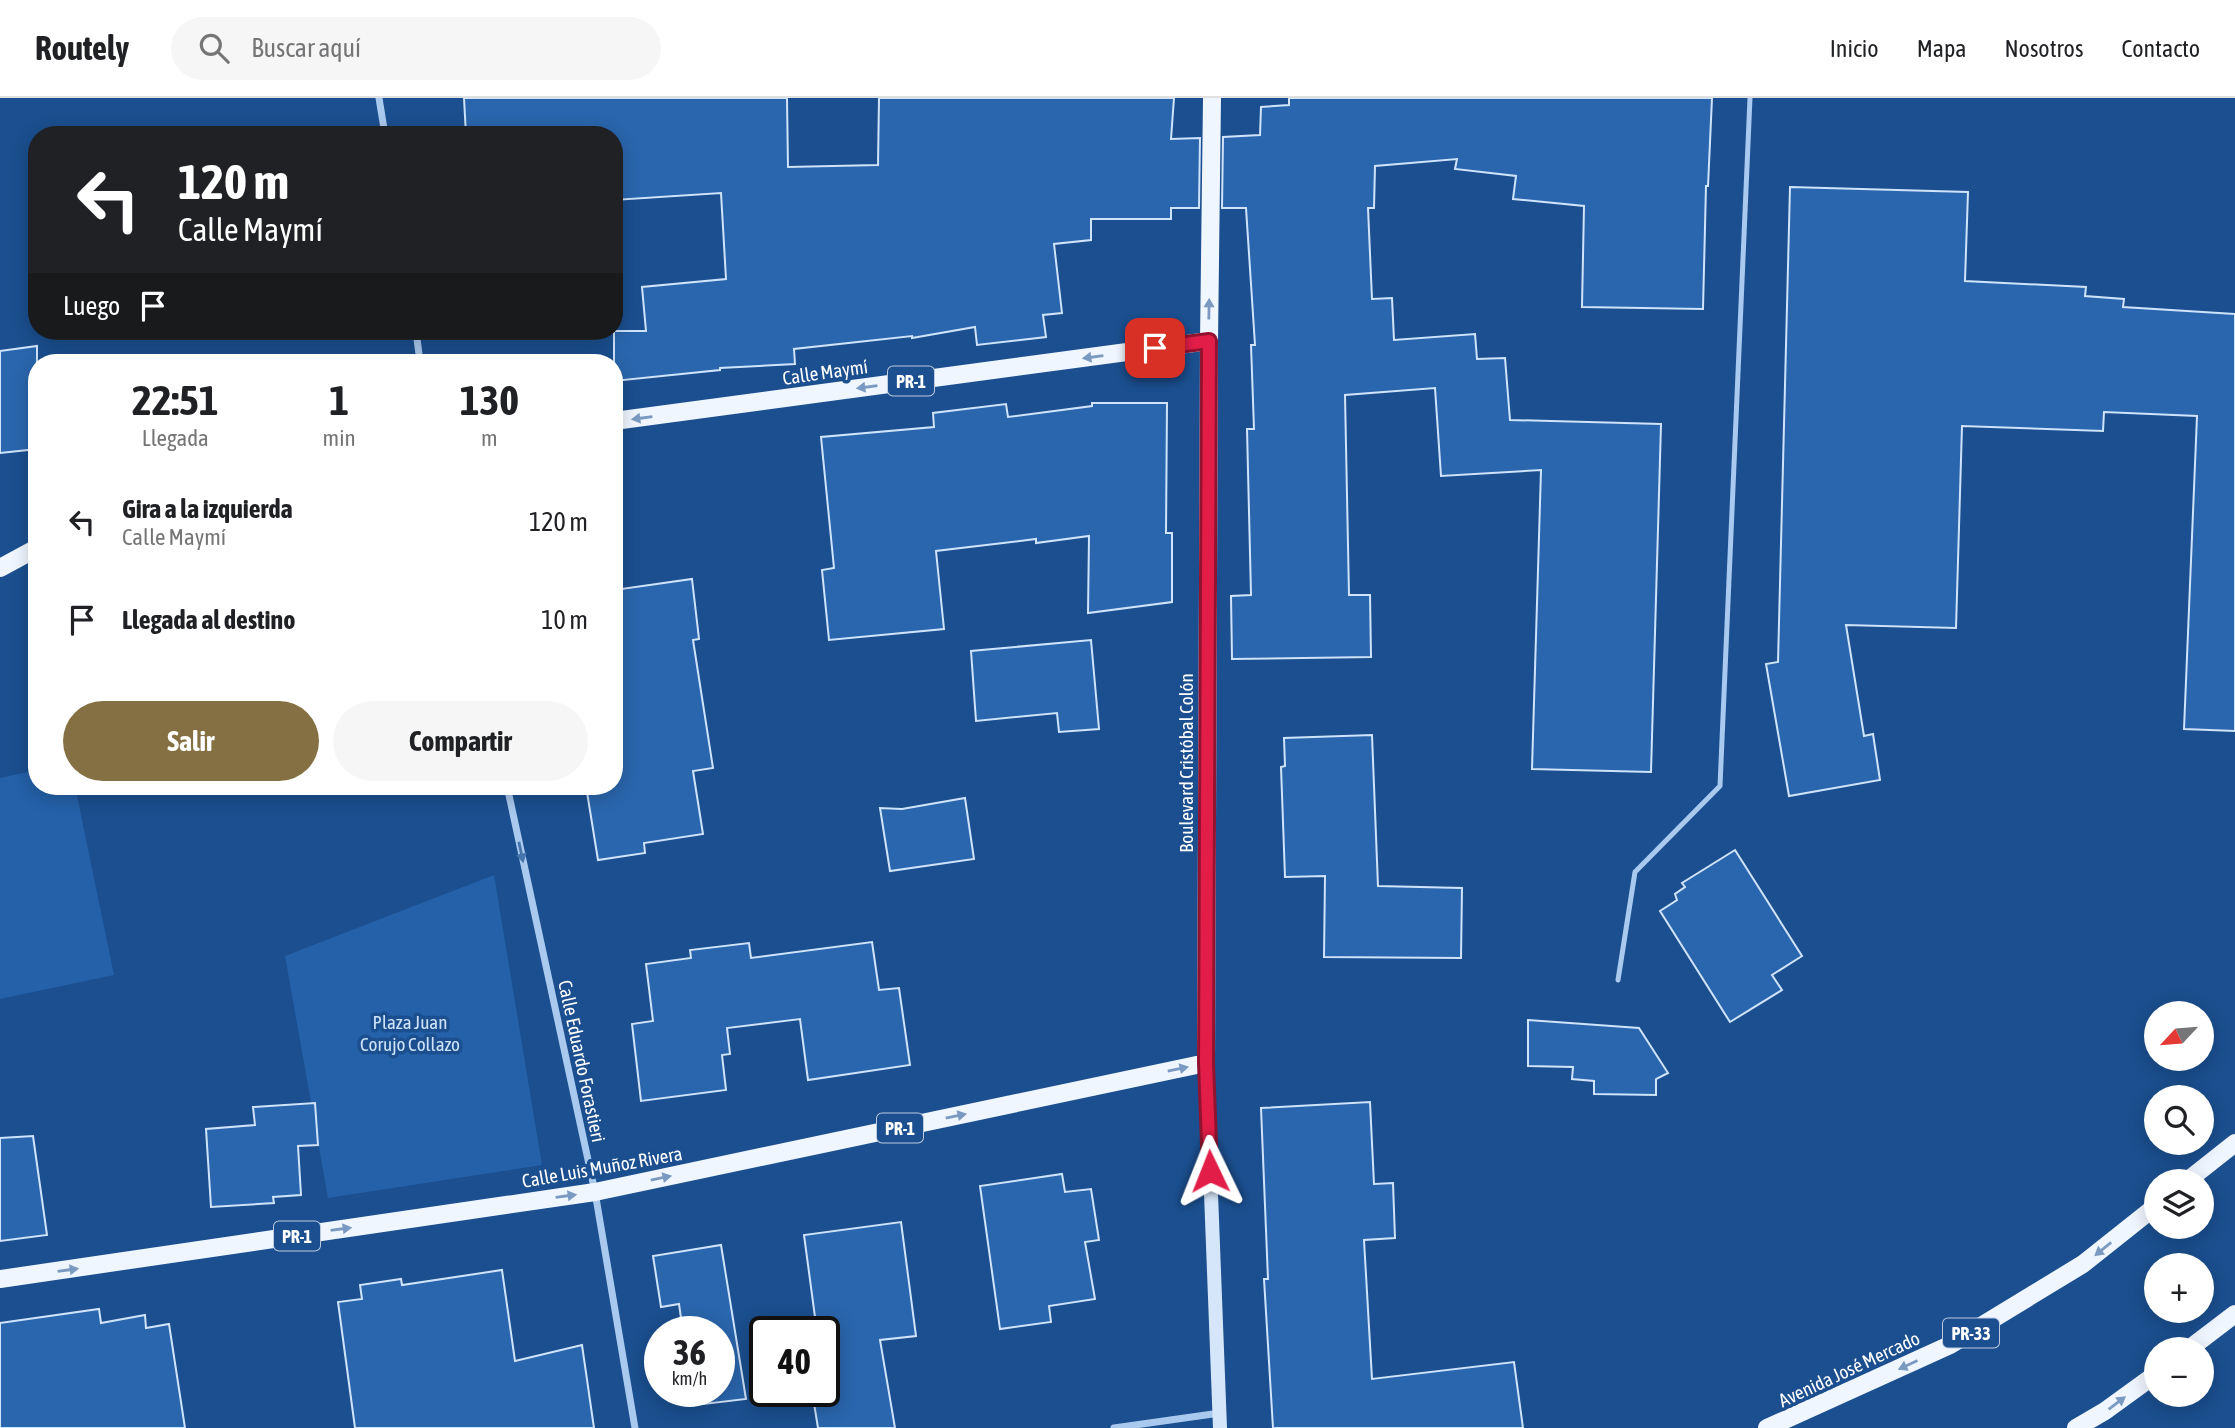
<!DOCTYPE html>
<html lang="es">
<head>
<meta charset="utf-8">
<style>
  :root { --surface:#fff; --page:#f6f6f6; --text:#202124; --muted:#757577; --line:#e0e0e0; --accent:#847042 }
  body { margin:0; font-family:"Asap Condensed",sans-serif; background:var(--page); color:var(--text); height:100vh; display:flex; flex-direction:column; font-size:26px; white-space:nowrap }
  * { box-sizing:border-box; margin:0 }
  p { font-size:23px; color:var(--muted) }
  .icon { flex:none; width:38px; height:38px; fill:none; stroke:currentColor; stroke-width:2; stroke-linecap:round; stroke-linejoin:round }
  .map { position:relative; flex:1; overflow:hidden }
  .sheet { position:absolute; left:28px; top:256px; width:595px; height:441px; display:flex; flex-direction:column; background:var(--surface); border-radius:28px; box-shadow:0 4px 18px #0003 }
  .sheet>* { flex:none }
  .hud { position:absolute; left:28px; top:28px; width:595px; height:214px; border-radius:28px; box-shadow:0 4px 18px #0003; background:#202124; color:#fff; overflow:hidden }
  .needle { width:46px; rotate:244deg }
  .fabs { position:absolute; left:2144px; top:903px; display:grid; gap:14px }
  .fabs a { display:grid; place-items:center; width:70px; height:70px; border-radius:50%; background:var(--surface); box-shadow:0 4px 18px #0003; font-size:35px }
  .speed { position:absolute; left:644px; top:1218px; display:flex; gap:14px; font-size:35px; font-weight:700; text-align:center }
  .speed>* { display:grid; place-content:center; width:91px; height:91px; border-radius:50%; background:var(--surface); box-shadow:0 4px 18px #0003; line-height:1 }
  .speed small { font-size:18px; font-weight:400 }
  .speed .limit { border:4px solid #111; border-radius:10px; background:#fff; color:#111 }
  .pin { position:absolute; display:grid; place-items:center; width:60px; height:60px; color:#fff; margin:-30px; border-radius:14px; box-shadow:0 4px 10px #0006 }
  .me { position:absolute; width:77px; margin:-38px; rotate:358deg; stroke-linejoin:round; filter:drop-shadow(0 0 5px #0008) }
  .turn { display:flex; align-items:center; gap:24px; height:147px; padding:0 35px; font-size:32px }
  .turn .icon { width:91px; height:91px; stroke-width:2.5 }
  .turn b { display:block; font-size:49px; line-height:60px }
  .then { display:flex; align-items:center; height:66px; padding:0 35px; background:#0003; gap:14px; font-size:26px }
  .eta { display:flex; justify-content:space-evenly; align-items:center; height:119px; text-align:center }
  .eta b { font-size:42px; font-weight:700; line-height:49px }
  .button { display:flex; gap:14px; margin-top:auto; padding:14px 35px }
  .button a { flex:1; height:80px; border-radius:42px; background:var(--accent); color:#fff; font-size:28px; font-weight:700; line-height:80px; text-align:center }
  .button a+a { background:var(--page); color:var(--text) }
  ul { padding:0; list-style:none }
  li { display:flex; align-items:center; gap:21px; height:98px; padding:0 35px }
  li div { flex:1 }
  li b { display:block; font-size:26px }
  li em { font-style:normal }
  header { display:flex; align-items:center; gap:42px; box-sizing:border-box; height:98px; padding:0 35px; background:var(--surface); border-bottom:2px solid var(--line) }
  header strong { font-size:33px }
  nav { display:flex; gap:38px; margin-inline-start:auto; font-size:24px }
  .search { width:490px; height:63px; background:var(--page); display:flex; align-items:center; gap:18px; box-sizing:border-box; padding:0 24px; border-radius:38px; color:var(--muted); font-size:26px }
  .map>svg:first-child { display:block }
  .green { fill:#2461a8 }
  .building { fill:#2a66ad; stroke:#cfe3fa; stroke-width:2 }
  .lines { fill:none; stroke-linecap:round; stroke-linejoin:round }
  .lane { stroke:#a9c9ee; stroke-width:5 }
  .street { stroke:#a9c9ee; stroke-width:7 }
  .secondary { stroke:#d6e6fa; stroke-width:14 }
  .primary { stroke:#f0f6ff; stroke-width:18 }
  .oneway { fill:#7b9ac1 }
  .oneway2 { fill:#4674ac }
  .route-casing { stroke:#92132f; stroke-width:18 }
  .route { stroke:#e11d48; stroke-width:12 }
  .labels { text-anchor:middle; dominant-baseline:central; stroke-width:7; stroke-linejoin:round; paint-order:stroke }
  .shield { fill:#1b4f8f; stroke:#bbcadd; stroke-width:2 }
  .shield-label { font-size:18px; font-weight:bold; fill:#fff }
  .street-label { font-size:19px; fill:#fff; stroke:#1b4f8f }
  .park-label { font-size:19px; fill:#cfe3fa; stroke:#1b4f8f }
</style>
</head>
<body>
<header>
<strong>Routely</strong>
<div class="search"><svg class="icon" aria-label="search" viewBox="0 0 24 24"><circle cx="10" cy="10" r="6"/><path d="M15 15l6 6"/></svg>Buscar aquí</div>
<nav><a>Inicio</a><a>Mapa</a><a>Nosotros</a><a>Contacto</a></nav>
</header>
<div class="map">
<svg width="2235" height="1330" viewBox="0 0 2235 1330">
  <rect width="100%" height="100%" fill="#1b4f8f"/>
  <g class="green">
    <polygon points="37,672 37,688 75,688 114,877 0,901 0,680"/>
    <polygon points="494,777 542,1067 328,1100 285,858"/>
  </g>
  <g class="building">
    <polygon points="464,0 787,0 788,69 878,67 879,0 1174,0 1171,41 1200,40 1199,110 1171,110 1171,121 1091,121 1091,142 1054,146 1062,215 1043,217 1046,239 977,247 975,229 912,240 912,238 794,251 795,266 720,270 720,272 614,283 614,233 646,233 642,189 726,181 721,95 614,102 614,37 466,37"/>
    <polygon points="1289,0 1712,0 1708,88 1706,88 1703,211 1582,209 1584,108 1513,101 1516,78 1455,71 1457,61 1375,68 1374,110 1368,110 1372,201 1392,200 1394,242 1475,236 1477,261 1505,260 1510,322 1661,326 1651,674 1532,671 1541,372 1441,378 1435,290 1345,297 1349,497 1370,497 1371,559 1232,561 1231,498 1251,497 1247,331 1254,331 1251,247 1255,247 1246,110 1222,110 1223,39 1260,37 1261,9 1289,7"/>
    <polygon points="1790,89 1968,94 1965,183 2086,189 2085,198 2124,201 2123,209 2235,216 2235,633 2184,631 2197,318 2104,314 2103,333 1962,328 1956,530 1846,527 1864,638 1873,636 1880,682 1789,698 1766,566 1778,564"/>
    <polygon points="37,248 37,351 0,355 0,253"/>
    <polygon points="1092,305 1167,305 1166,435 1172,435 1172,504 1088,515 1089,438 1036,445 1036,441 936,453 944,531 829,542 822,472 834,470 821,339 934,329 933,315 1006,306 1008,319 1092,308"/>
    <polygon points="692,481 699,541 693,542 713,670 693,673 703,736 644,745 645,755 598,762 586,688 614,688 614,492"/>
    <polygon points="1091,542 1099,631 1059,634 1057,615 976,623 971,553"/>
    <polygon points="1372,637 1378,788 1462,790 1461,860 1324,859 1325,778 1285,779 1281,669 1285,668 1284,640"/>
    <polygon points="965,700 974,761 890,773 880,710 902,711"/>
    <polygon points="1735,752 1802,858 1772,877 1782,892 1730,924 1660,813 1677,802 1675,796 1685,789 1682,785"/>
    <polygon points="872,844 879,892 899,890 910,967 808,982 800,921 727,930 730,956 722,957 726,992 641,1003 632,926 653,923 646,866 691,860 690,852 749,845 751,860"/>
    <polygon points="1528,922 1639,930 1668,975 1656,981 1656,997 1594,996 1594,983 1572,981 1573,969 1528,968"/>
    <polygon points="1370,1004 1374,1086 1393,1085 1395,1140 1364,1142 1372,1281 1514,1264 1523,1330 1273,1330 1264,1181 1268,1181 1261,1010"/>
    <polygon points="315,1005 318,1047 298,1048 301,1097 273,1099 274,1105 211,1109 206,1031 255,1027 253,1009"/>
    <polygon points="33,1038 47,1137 0,1143 0,1040"/>
    <polygon points="1062,1076 1065,1094 1091,1091 1099,1142 1085,1144 1095,1201 1049,1208 1051,1224 1000,1231 980,1088"/>
    <polygon points="901,1124 916,1238 880,1242 895,1330 818,1330 812,1293 825,1293 824,1234 817,1234 804,1137"/>
    <polygon points="721,1147 746,1301 704,1306 702,1297 694,1298 693,1293 719,1293 719,1234 683,1234 679,1206 661,1209 653,1158"/>
    <polygon points="502,1172 515,1263 582,1247 594,1330 355,1330 338,1204 362,1201 360,1187 401,1181 402,1187"/>
    <polygon points="99,1211 101,1225 145,1217 146,1230 169,1226 185,1330 0,1330 0,1225"/>
  </g>
  <g class="lines">
    <polyline class="lane" points="1618,882 1635,774 1720,688 1750,0"/>
    <g class="street">
      <polyline points="379,0 385,37"/>
      <polyline points="416,233 420,264"/>
      <polyline points="507,688 595,1094 635,1330"/>
      <polyline points="1114,1330 1220,1315"/>
    </g>
    <polyline class="secondary" points="1206,965 1220,1330"/>
    <g class="primary">
      <polyline points="614,323 1209,243"/>
      <polyline points="0,470 37,450"/>
      <polyline points="2187,1083 2235,1045"/>
      <polyline points="0,1181 595,1094 1206,965 1209,243 1212,0"/>
      <polyline points="2189,1251 2235,1216"/>
      <polyline points="1767,1330 1950,1247 2083,1166 2156,1108"/>
      <polyline points="2076,1330 2105,1313 2156,1276"/>
    </g>
  </g>
  <defs><path id="oneway-solid" d="M-6-.8H1V-3.2L6.5 0L1 3.2V.8H-6Z" transform="scale(1.75)"/></defs>
  <g class="oneway">
    <use href="#oneway-solid" transform="translate(1209 211) rotate(-89)"/>
    <use href="#oneway-solid" transform="translate(1093 259) rotate(172)"/>
    <use href="#oneway-solid" transform="translate(867 289) rotate(172)"/>
    <use href="#oneway-solid" transform="translate(642 320) rotate(172)"/>
    <use href="#oneway-solid" transform="translate(1178 971) rotate(-12)"/>
    <use href="#oneway-solid" transform="translate(956 1018) rotate(-12)"/>
    <use href="#oneway-solid" transform="translate(661 1080) rotate(-12)"/>
    <use href="#oneway-solid" transform="translate(566 1098) rotate(-8)"/>
    <use href="#oneway-solid" transform="translate(341 1131) rotate(-8)"/>
    <use href="#oneway-solid" transform="translate(2103 1151) rotate(141)"/>
    <use href="#oneway-solid" transform="translate(68 1172) rotate(-8)"/>
    <use href="#oneway-solid" transform="translate(1908 1267) rotate(155)"/>
    <use href="#oneway-solid" transform="translate(2117 1305) rotate(-37)"/>
  </g>
  <use class="oneway2" href="#oneway-solid" transform="translate(521 754) rotate(78)"/>
  <g class="lines">
    <g class="route-casing">
      <polyline id="route" points="1155,250 1209,243 1206,965 1210,1073"/>
    </g>
    <use href="#route" class="route"/>
  </g>
  <g class="labels">
    <g class="shield">
      <rect x="888" y="268.5" width="46" height="29" rx="5"/>
      <rect x="877" y="1015.5" width="46" height="29" rx="5"/>
      <rect x="274" y="1123.5" width="46" height="29" rx="5"/>
      <rect x="1943" y="1220.5" width="56" height="29" rx="5"/>
    </g>
    <g class="shield-label">
      <text x="911" y="283">PR-1</text>
      <text x="900" y="1030">PR-1</text>
      <text x="297" y="1138">PR-1</text>
      <text x="1971" y="1235">PR-33</text>
    </g>
    <g class="street-label">
      <text transform="translate(825 274) rotate(-8)">Calle Maymí</text>
      <text transform="translate(1186 665) rotate(-90)">Boulevard Cristóbal Colón</text>
      <text transform="translate(582 963) rotate(78)">Calle Eduardo Forastieri</text>
      <text transform="translate(602 1069) rotate(-10)">Calle Luis Muñoz Rivera</text>
      <text transform="translate(1849 1271) rotate(-25)">Avenida José Mercado</text>
    </g>
    <g class="park-label">
      <text x="410" y="924">Plaza Juan<tspan x="410" dy="22">Corujo Collazo</tspan></text>
    </g>
  </g>
</svg>
<div class="fabs">
<a><svg class="needle" viewBox="-14 -14 28 28"><path d="M0-13l5 13h-10z" fill="#e53935"/><path d="M0 13l5-13h-10z" fill="#757577"/></svg></a>
<a><svg class="icon" aria-label="search" viewBox="0 0 24 24"><circle cx="10" cy="10" r="6"/><path d="M15 15l6 6"/></svg></a>
<a><svg class="icon" aria-label="layers" viewBox="0 0 24 24"><path d="M12 4l9 5-9 5-9-5zM3 14l9 5 9-5"/></svg></a>
<a>+</a>
<a>−</a>
</div>
<div class="speed"><div>36<small>km/h</small></div><div class="limit">40</div></div>
<div class="pin" style="left:1155px;top:250px;background:#d93025"><svg class="icon" aria-label="arrive" viewBox="0 0 24 24"><path d="M6 21V4h12l-3 4 3 4H6"/></svg></div>
<svg class="me" style="left:1210px;top:1073px" viewBox="-20 -20 40 40"><path d="M0-17L14 15 0 8-14 15z" fill="#e11d48" stroke="#fff" stroke-width="4"/></svg>
<div class="hud">
<div class="turn"><svg class="icon" aria-label="left" viewBox="0 0 24 24"><path d="M17 20v-9H6M10 6l-5 5 5 5"/></svg><div><b>120 m</b>Calle Maymí</div></div>
<div class="then">Luego<svg class="icon" aria-label="arrive" viewBox="0 0 24 24"><path d="M6 21V4h12l-3 4 3 4H6"/></svg></div>
</div>
<section class="sheet">
<div class="eta">
<div><b>22:51</b><p>Llegada</p></div>
<div><b>1</b><p>min</p></div>
<div><b>130</b><p>m</p></div>
</div>
<ul>
<li><svg class="icon" aria-label="left" viewBox="0 0 24 24"><path d="M17 20v-9H6M10 6l-5 5 5 5"/></svg><div><b>Gira a la izquierda</b><p>Calle Maymí</p></div><em>120 m</em></li>
<li><svg class="icon" aria-label="arrive" viewBox="0 0 24 24"><path d="M6 21V4h12l-3 4 3 4H6"/></svg><div><b>Llegada al destino</b></div><em>10 m</em></li>
</ul>
<div class="button"><a>Salir</a><a>Compartir</a></div>
</section>
</div>
</body>
</html>
